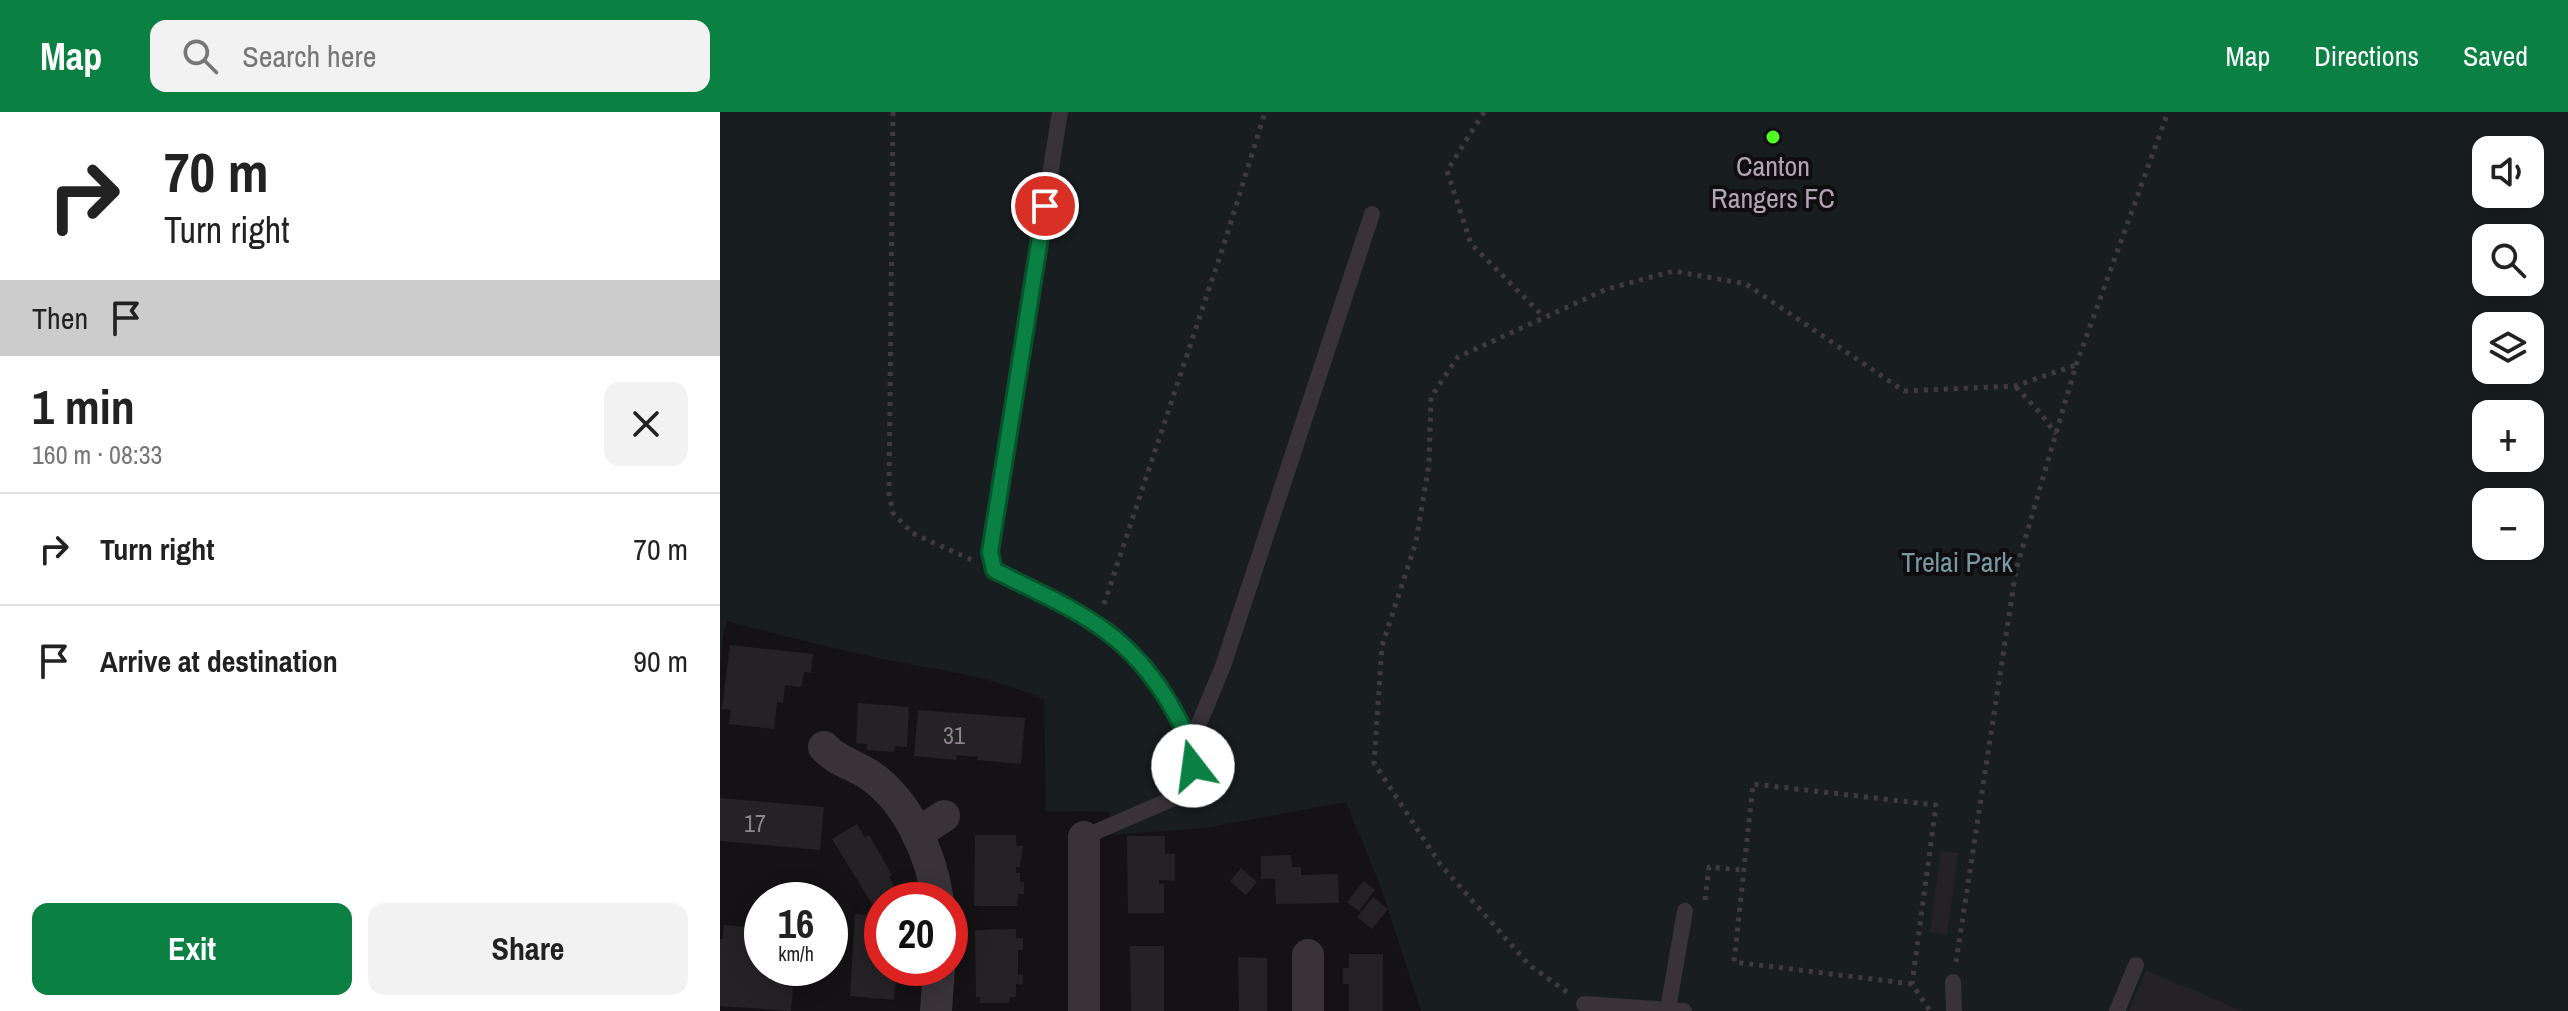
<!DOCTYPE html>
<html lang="en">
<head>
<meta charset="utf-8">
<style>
  :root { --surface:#fff; --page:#f2f2f2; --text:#222; --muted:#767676; --line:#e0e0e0; --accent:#0b8043 }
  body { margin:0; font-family:"Archivo Narrow",sans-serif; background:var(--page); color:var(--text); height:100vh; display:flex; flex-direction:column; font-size:30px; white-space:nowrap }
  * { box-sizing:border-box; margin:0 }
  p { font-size:26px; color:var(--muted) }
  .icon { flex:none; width:44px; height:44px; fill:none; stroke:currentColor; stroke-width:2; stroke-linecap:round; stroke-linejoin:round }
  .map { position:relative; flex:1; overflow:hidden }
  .sheet { display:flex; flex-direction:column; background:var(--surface); width:720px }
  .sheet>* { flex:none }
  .top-card { background:#fff; color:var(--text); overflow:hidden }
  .buttons { position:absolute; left:1752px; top:24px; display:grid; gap:16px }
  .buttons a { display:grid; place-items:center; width:72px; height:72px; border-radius:16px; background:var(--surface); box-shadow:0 4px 20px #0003; font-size:40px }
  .speed { position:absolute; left:24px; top:770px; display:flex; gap:16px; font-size:40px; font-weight:700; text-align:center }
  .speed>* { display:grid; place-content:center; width:104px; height:104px; border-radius:50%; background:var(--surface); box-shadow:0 4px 20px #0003; line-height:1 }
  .speed small { font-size:20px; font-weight:400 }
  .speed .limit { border:12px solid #d22; background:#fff; color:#111 }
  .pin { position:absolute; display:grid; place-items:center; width:68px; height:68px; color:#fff; margin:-34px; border:4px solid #fff; border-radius:50%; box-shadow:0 2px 8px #0007 }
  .me { position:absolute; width:88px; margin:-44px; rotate:345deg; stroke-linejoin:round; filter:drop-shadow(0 0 6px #0008) }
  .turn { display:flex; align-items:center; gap:28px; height:168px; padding:0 32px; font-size:36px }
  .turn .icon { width:104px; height:104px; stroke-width:2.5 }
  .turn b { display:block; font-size:56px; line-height:68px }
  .then { display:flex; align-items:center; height:76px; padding:0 32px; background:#0003; gap:16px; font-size:30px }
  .round { display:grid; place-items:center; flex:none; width:84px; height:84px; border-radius:16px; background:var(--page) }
  .overview { display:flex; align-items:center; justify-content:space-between; height:136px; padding:0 32px }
  h1 { font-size:48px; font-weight:700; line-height:60px }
  .cta { display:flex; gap:16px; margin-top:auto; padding:16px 32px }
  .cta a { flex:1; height:92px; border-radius:16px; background:var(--accent); color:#fff; font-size:32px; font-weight:700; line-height:92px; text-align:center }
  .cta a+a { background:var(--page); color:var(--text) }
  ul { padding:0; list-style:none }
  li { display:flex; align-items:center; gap:24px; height:112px; padding:0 32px; border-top:2px solid var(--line) }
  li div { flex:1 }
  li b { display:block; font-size:30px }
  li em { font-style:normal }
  header { display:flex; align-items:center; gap:48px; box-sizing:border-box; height:112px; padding:0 40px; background:var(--accent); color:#fff }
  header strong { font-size:38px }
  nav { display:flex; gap:44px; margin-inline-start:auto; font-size:28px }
  .search { width:560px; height:72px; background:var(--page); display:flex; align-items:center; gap:20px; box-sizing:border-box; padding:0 28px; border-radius:16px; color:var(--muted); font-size:30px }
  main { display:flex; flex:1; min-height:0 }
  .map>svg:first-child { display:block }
  .green { fill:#181d1f; fill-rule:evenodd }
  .building { fill:#252225 }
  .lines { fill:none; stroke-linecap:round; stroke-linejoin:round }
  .path { stroke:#3f3940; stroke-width:5; stroke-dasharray:4 6; stroke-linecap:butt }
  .service { stroke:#393339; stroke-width:16 }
  .minor { stroke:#393339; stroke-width:32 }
  .route-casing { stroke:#07532c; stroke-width:20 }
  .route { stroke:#0b8043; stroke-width:14 }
  .poi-dot { fill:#4ffb23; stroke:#0f0d0f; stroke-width:3 }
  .labels { text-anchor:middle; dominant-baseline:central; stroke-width:8; stroke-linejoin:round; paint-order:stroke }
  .number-label { font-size:24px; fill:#8f8391 }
  .poi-label { font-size:28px; fill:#b2a3b5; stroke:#0f0d0f }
  .park-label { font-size:28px; fill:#7899a1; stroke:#0f0d0f }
</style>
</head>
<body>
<header>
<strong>Map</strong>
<div class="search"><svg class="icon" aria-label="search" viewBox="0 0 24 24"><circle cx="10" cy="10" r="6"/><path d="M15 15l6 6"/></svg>Search here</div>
<nav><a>Map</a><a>Directions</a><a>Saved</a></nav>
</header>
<main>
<section class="sheet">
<div class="top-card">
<div class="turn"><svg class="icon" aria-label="right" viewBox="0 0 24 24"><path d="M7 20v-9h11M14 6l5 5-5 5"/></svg><div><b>70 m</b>Turn right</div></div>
<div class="then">Then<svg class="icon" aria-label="arrive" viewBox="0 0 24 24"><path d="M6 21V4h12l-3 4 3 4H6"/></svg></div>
</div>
<div class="overview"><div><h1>1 min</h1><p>160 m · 08:33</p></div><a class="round"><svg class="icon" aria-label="close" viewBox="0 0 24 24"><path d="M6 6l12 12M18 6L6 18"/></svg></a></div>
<ul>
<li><svg class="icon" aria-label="right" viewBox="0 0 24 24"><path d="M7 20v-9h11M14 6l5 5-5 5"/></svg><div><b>Turn right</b></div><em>70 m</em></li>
<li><svg class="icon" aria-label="arrive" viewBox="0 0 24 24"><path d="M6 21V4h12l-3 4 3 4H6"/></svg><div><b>Arrive at destination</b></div><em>90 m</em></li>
</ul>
<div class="cta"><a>Exit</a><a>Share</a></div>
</section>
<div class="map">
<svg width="1848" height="899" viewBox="0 0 1848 899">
  <rect width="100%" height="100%" fill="#141214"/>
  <path class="green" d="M0,0H1848V899H701L660,773L626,690L485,716L389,723V700L326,699L324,588C274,564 217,558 163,547C111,536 59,523 7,509L3,524L0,559ZM1766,38H1810V82H1766ZM1766,126H1810V170H1766ZM1766,214H1810V258H1766ZM1766,302H1810V346H1766ZM1766,390H1810V434H1766Z"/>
  <g class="building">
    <polygon points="10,533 93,542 91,561 84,560 82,575 65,573 63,591 57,590 54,617 9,612 11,598 2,597"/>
    <polygon points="138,591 189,595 187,635 175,634 174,640 147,638 147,632 136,631"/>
    <polygon points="198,598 305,606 301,652 257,648 258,645 237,643 236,648 194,644"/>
    <polygon points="0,686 104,695 100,738 0,729"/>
    <polygon points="137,712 145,726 149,723 172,763 169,765 176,777 152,792 112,727"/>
    <polygon points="255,723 296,723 296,734 303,734 300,755 296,755 296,761 300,761 300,770 304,770 304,782 298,782 297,794 254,794"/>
    <polygon points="407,724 445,724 445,742 455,742 455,769 439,768 439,771 444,772 444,801 408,801"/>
    <polygon points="1221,739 1238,741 1227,823 1210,820"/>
    <polygon points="571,743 572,755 581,755 581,763 618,762 619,791 556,792 555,767 541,767 541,744"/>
    <polygon points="521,756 537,770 526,783 510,769"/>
    <polygon points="644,769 655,778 639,799 627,790"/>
    <polygon points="653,785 668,797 652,817 637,805"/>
    <polygon points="135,802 162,804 162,856 172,856 172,860 176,860 174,888 130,884"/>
    <polygon points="4,813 42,816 40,846 42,846 42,856 50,856 50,860 67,861 66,875 73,875 71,899 0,894 0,827 3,827"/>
    <polygon points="296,817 296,826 303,826 303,838 298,838 298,863 303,862 303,873 296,872 296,885 290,885 289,891 260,891 260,885 256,885 255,818"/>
    <polygon points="410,834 444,834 444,899 411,899"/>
    <polygon points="629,842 663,842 663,899 629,899 629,872 623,872 623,856 629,856"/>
    <polygon points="518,845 547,846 547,899 519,899"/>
    <polygon points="1426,858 1522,899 1409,899"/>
  </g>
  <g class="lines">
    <g class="path">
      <polyline points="173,0 169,382 173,401 192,421 252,448"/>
      <polyline points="764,0 727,59 751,132 824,205"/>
      <polyline points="1296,275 1321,302 1336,322"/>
      <polyline points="384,492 506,126 545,0"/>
      <polyline points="985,788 989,755 1022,758"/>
      <polyline points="1236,850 1296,458 1356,253 1448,0"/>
      <polyline points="1192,872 1014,850 1033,672 1216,693 1192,872 1210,899"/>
      <polyline points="847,880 809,853 720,752 654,651 662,534 696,430 709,352 711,285 738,245 887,177 954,159 1026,172 1184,279 1295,274 1356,253"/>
    </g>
    <g class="service">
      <polyline points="340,0 270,440 274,458 390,519 426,554 471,631 475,677 364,725"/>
      <polyline points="471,631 503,554 652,102"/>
      <polyline points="1233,870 1234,899"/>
      <polyline points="864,892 964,899"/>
      <polyline points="948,897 965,799"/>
      <polyline points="1397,899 1416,853"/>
    </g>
    <g class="minor">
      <path d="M104,635C116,649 135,653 151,664C189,691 211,743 218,788"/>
      <polyline points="197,722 224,704"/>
      <polyline points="216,899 219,856"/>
      <polyline points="364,899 364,725"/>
      <polyline points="588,899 588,843"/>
    </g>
  </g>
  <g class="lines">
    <g class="route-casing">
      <path id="route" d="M325,94L270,440L274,458C350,497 404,514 450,592C463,616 471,626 473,654"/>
    </g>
    <use href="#route" class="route"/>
  </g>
  <circle class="poi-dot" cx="1053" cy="25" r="8"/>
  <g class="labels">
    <g class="number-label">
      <text x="234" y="623">31</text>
      <text x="35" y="711">17</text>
    </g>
    <g class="poi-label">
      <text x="1053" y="54">Canton<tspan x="1053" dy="32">Rangers FC</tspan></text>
    </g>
    <g class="park-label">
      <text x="1237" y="450">Trelai Park</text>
    </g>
  </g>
</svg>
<div class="buttons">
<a><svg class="icon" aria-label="sound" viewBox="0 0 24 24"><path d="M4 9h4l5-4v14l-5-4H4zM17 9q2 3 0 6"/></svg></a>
<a><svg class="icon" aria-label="search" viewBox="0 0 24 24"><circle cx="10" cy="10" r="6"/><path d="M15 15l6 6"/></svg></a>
<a><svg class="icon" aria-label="layers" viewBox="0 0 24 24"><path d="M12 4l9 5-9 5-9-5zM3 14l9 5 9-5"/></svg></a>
<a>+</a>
<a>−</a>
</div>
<div class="speed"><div>16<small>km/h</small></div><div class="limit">20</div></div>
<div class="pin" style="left:325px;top:94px;background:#d93025"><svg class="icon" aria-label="arrive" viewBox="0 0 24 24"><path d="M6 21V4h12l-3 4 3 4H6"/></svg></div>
<svg class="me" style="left:473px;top:654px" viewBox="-20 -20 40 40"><circle r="19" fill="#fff"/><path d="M0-13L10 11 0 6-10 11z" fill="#0b8043"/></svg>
</div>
</main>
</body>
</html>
